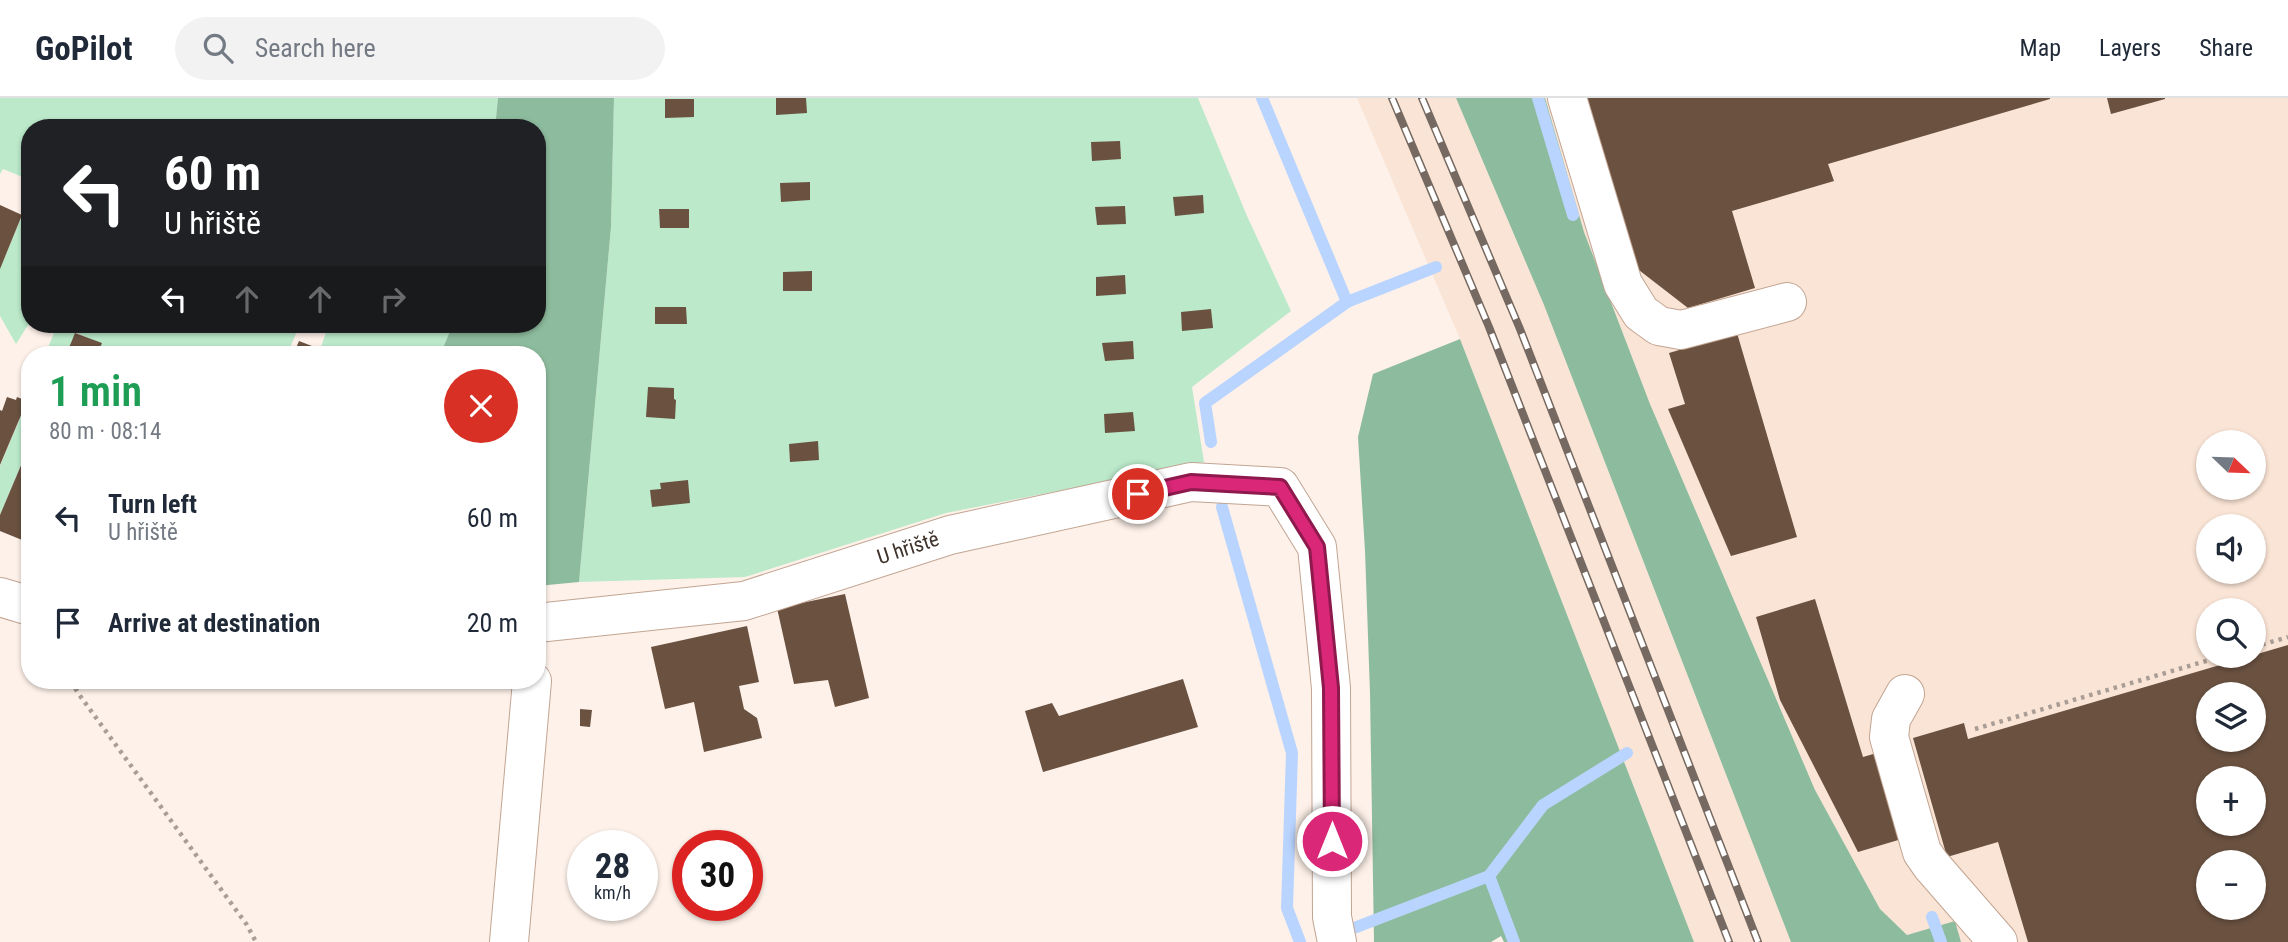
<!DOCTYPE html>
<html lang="en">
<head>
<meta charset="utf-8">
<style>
  :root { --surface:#fff; --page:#f2f2f3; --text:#1f2937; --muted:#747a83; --line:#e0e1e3 }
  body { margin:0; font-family:"Roboto Condensed",sans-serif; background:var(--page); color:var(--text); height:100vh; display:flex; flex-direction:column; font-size:26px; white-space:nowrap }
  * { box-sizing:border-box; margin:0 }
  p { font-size:23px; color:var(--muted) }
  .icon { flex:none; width:38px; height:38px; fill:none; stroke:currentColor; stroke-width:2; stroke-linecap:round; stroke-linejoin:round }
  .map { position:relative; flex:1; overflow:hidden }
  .panel { position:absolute; left:21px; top:248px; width:525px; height:343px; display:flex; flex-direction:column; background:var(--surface); border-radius:28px; box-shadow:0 2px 5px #0004 }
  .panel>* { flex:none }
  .guide { position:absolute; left:21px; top:21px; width:525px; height:214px; border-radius:28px; box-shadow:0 2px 5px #0004; background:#202124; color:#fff; overflow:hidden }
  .needle { width:46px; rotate:113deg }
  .tools { position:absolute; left:2196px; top:332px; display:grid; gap:14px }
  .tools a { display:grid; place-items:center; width:70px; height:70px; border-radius:50%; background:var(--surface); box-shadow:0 2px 5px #0004; font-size:35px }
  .speed { position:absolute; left:567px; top:732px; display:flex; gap:14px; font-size:35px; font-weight:700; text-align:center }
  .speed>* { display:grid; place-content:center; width:91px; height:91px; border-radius:50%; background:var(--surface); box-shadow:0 2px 5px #0004; line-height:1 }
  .speed small { font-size:18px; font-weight:400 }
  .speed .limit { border:10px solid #d22; background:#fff; color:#111 }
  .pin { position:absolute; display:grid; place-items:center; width:60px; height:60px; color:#fff; margin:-30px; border:4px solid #fff; border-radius:50%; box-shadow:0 2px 7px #0007 }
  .me { position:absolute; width:77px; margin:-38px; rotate:0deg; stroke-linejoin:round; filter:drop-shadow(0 0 5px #0008) }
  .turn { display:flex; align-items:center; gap:24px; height:147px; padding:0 28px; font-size:32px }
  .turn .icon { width:91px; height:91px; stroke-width:2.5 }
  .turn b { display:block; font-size:49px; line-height:60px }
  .lanes { display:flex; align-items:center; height:66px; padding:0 28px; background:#0003; justify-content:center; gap:35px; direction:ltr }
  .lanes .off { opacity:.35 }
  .round { display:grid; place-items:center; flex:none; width:74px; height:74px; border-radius:37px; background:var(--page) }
  .overview { display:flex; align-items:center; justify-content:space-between; height:119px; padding:0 28px }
  h1 { font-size:42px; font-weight:600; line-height:52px; color:#1e9e55 }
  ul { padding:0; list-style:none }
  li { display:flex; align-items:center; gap:21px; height:105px; padding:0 28px }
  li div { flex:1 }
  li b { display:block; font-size:26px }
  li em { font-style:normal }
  header { display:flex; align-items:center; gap:42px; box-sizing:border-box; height:98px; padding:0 35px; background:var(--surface); border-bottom:2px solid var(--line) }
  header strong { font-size:33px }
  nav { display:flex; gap:38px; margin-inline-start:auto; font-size:24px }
  .search { width:490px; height:63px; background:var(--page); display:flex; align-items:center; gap:18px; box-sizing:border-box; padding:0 24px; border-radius:38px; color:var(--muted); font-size:26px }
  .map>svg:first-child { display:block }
  .built { fill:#fae4d5; fill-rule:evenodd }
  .green { fill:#bbe9ca }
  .forest { fill:#8dbb9d }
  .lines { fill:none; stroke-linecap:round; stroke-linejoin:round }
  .stream { stroke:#b9d4fe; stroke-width:12 }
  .building { fill:#6a5140; fill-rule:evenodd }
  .minor-casing { stroke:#c2a593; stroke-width:40 }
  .path { stroke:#a99d95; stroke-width:4.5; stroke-dasharray:3.5 5; stroke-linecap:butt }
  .minor { stroke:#fff; stroke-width:38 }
  .rail-casing { stroke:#756961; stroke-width:8 }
  .rail { stroke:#fff; stroke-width:5; stroke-dasharray:16; stroke-linecap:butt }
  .route-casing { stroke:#8e194d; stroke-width:18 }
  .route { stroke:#db2777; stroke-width:12 }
  .labels { text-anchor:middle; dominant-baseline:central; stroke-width:7; stroke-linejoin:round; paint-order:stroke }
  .street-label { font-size:21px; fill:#3e322a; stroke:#fff }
</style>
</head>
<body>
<header>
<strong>GoPilot</strong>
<div class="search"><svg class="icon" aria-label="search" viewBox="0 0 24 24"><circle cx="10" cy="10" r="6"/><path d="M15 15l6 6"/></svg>Search here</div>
<nav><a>Map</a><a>Layers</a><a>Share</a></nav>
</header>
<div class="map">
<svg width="2288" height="844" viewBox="0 0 2288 844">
  <rect width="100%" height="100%" fill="#fdf1e9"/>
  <g class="built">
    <polygon points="1357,0 1456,0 1544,207 1791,844 1694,844 1460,241"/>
    <path d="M1545,0H2288V844H1961L1955,823L1907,837L1880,811L1815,692L1650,306L1584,134ZM2208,345H2254V390H2208ZM2208,429H2254V474H2208ZM2208,513H2254V558H2208ZM2208,597H2254V642H2208ZM2208,681H2254V726H2208ZM2208,765H2254V810H2208Z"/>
  </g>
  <g class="green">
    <polygon points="0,0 498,0 495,30 30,30 30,82 3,71 0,76"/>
    <polygon points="614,0 1198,0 1247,118 1291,213 1192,289 1204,364 946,415 745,479 579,484 611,129"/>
    <polygon points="30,98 30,226 300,226 287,257 96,257 100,245 76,235 66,257 45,257 54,235 28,227 16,246 0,218 0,160 4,161"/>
    <polygon points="325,226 453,226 440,257 334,257 320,252 328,228"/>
    <polygon points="30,296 30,346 0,417 0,368"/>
  </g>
  <g class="forest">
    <polygon points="498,0 614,0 611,129 579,484 537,488 537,257 440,257 453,226 537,226 537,30 495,30"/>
    <polygon points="1456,0 1545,0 1584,134 1650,306 1815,692 1880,811 1907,837 1955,823 1961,844 1791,844 1544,207"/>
    <polygon points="1460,241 1694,844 1504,844 1501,838 1491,844 1374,844 1370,595 1365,453 1358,339 1373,276"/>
  </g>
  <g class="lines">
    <g class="stream">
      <polyline points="1538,0 1573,117"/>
      <polyline points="1347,204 1436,169"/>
      <polyline points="1211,344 1205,305 1347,204 1262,0"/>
      <polyline points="1222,409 1292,655 1287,810 1300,844"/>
      <polyline points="1489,778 1514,844"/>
      <polyline points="1932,819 1941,844"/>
      <polyline points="1341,835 1489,778 1543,707 1627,655"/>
    </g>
  </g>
  <g class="building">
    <polygon points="776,0 806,0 807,15 776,17"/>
    <polygon points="1585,0 2050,0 2050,1 1828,66 1834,83 1732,113 1755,190 1688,210 1635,169"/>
    <polygon points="2107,0 2165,0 2165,1 2111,16"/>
    <polygon points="665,1 694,1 694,19 665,20"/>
    <polygon points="1120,43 1121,61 1092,63 1091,44"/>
    <polygon points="810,84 810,102 781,104 780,85"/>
    <polygon points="1203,97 1204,115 1175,118 1173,99"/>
    <polygon points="0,107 22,117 0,171"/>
    <polygon points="1125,108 1126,126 1097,127 1095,109"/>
    <polygon points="659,111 689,111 689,130 660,130"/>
    <polygon points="812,173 812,193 783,193 783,174"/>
    <polygon points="1125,177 1126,196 1096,198 1096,179"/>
    <polygon points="655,209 686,209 687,226 655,226"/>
    <polygon points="1211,211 1213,230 1182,233 1181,214"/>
    <polygon points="75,235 102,245 97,257 66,257"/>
    <polygon points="1737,235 1797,439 1731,458 1668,311 1685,306 1669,255"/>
    <polygon points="299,243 335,257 293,257"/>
    <polygon points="1133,243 1134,261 1105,263 1102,245"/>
    <polygon points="648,289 674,290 674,301 676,302 675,321 646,319"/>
    <polygon points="7,299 16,302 17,299 27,303 0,367 0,312 2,313"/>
    <polygon points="1133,314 1135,333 1105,335 1104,316"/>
    <polygon points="818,343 819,362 790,364 789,346"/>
    <polygon points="30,346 30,395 28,394 25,402 30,404 30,439 27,444 0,433 0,417"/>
    <polygon points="688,382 690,405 652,409 650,392 661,391 660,385"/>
    <polygon points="845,496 869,600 835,609 828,582 794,586 777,510"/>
    <polygon points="1815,501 1863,659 1880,654 1905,740 1858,754 1780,602 1756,519"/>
    <polygon points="747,528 759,584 739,588 744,611 757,620 762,640 704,654 694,604 665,611 651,549"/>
    <path d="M2288,547V844H2028L1998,744L1947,759L1913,640L1964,625L1968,641ZM2208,597H2254V642H2208ZM2208,681H2254V726H2208ZM2208,765H2254V810H2208Z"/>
    <polygon points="1183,581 1198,629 1043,674 1025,613 1052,605 1059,618"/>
    <polygon points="580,611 592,612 590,629 580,628"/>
  </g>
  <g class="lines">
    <g class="minor-casing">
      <g id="minor">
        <polyline points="1567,0 1623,186 1641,215 1659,228 1681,232 1787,204"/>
        <polyline points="0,499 30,508"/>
        <polyline points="537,525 744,503 950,437 1191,384 1280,389 1317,449 1331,590 1332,819 1337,844"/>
        <polyline points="1905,596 1891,621 1889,639 1922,754 1931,767 1998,844"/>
        <polyline points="509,844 532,583"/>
      </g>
    </g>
    <g class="path">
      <polyline points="2254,549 2288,539"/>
      <polyline points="71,583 78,595 247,827 256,844"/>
      <polyline points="1975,631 2223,558"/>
    </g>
    <use href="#minor" class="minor"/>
    <g class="rail-casing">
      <g id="rail">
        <polyline points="1392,0 1489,229 1729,844"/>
        <polyline points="1422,0 1520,231 1758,844"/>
      </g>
    </g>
    <use href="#rail" class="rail"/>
  </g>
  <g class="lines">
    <g class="route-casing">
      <polyline id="route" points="1138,396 1191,384 1280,389 1317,449 1331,590 1332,743"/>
    </g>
    <use href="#route" class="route"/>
  </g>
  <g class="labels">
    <g class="street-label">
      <text transform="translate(908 450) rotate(-18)">U hřiště</text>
    </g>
  </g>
</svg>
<div class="tools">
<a><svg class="needle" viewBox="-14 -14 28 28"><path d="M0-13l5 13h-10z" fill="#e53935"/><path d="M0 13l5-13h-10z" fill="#747a83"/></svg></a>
<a><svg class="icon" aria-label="sound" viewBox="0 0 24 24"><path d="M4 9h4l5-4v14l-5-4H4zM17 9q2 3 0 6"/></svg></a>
<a><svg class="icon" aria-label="search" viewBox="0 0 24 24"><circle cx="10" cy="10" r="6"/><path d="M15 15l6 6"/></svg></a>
<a><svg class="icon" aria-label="layers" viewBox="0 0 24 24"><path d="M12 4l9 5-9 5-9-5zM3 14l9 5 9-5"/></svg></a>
<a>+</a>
<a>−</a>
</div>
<div class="speed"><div>28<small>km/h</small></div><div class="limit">30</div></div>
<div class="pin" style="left:1138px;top:396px;background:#d93025"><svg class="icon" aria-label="arrive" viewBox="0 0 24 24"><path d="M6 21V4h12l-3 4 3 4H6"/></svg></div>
<svg class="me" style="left:1332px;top:743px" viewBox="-20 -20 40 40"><circle r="17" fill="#db2777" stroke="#fff" stroke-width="3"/><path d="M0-11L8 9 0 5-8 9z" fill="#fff"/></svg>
<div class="guide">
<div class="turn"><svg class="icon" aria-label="left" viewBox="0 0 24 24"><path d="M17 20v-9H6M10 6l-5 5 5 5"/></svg><div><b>60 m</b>U hřiště</div></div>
<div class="lanes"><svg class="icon" aria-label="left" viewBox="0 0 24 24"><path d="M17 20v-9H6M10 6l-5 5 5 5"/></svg><svg class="icon off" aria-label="ahead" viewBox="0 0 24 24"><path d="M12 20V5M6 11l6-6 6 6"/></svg><svg class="icon off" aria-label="ahead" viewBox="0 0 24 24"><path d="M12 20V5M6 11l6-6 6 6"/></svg><svg class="icon off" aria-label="right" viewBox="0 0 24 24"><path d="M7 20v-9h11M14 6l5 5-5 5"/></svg></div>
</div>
<section class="panel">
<div class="overview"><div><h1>1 min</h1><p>80 m · 08:14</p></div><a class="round" style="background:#d93025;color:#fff"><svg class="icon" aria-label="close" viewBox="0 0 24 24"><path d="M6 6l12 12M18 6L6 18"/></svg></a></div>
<ul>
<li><svg class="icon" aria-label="left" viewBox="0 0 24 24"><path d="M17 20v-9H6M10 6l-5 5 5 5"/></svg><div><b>Turn left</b><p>U hřiště</p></div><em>60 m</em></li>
<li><svg class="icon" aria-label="arrive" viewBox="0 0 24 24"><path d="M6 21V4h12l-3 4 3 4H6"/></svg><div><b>Arrive at destination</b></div><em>20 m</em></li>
</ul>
</section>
</div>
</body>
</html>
